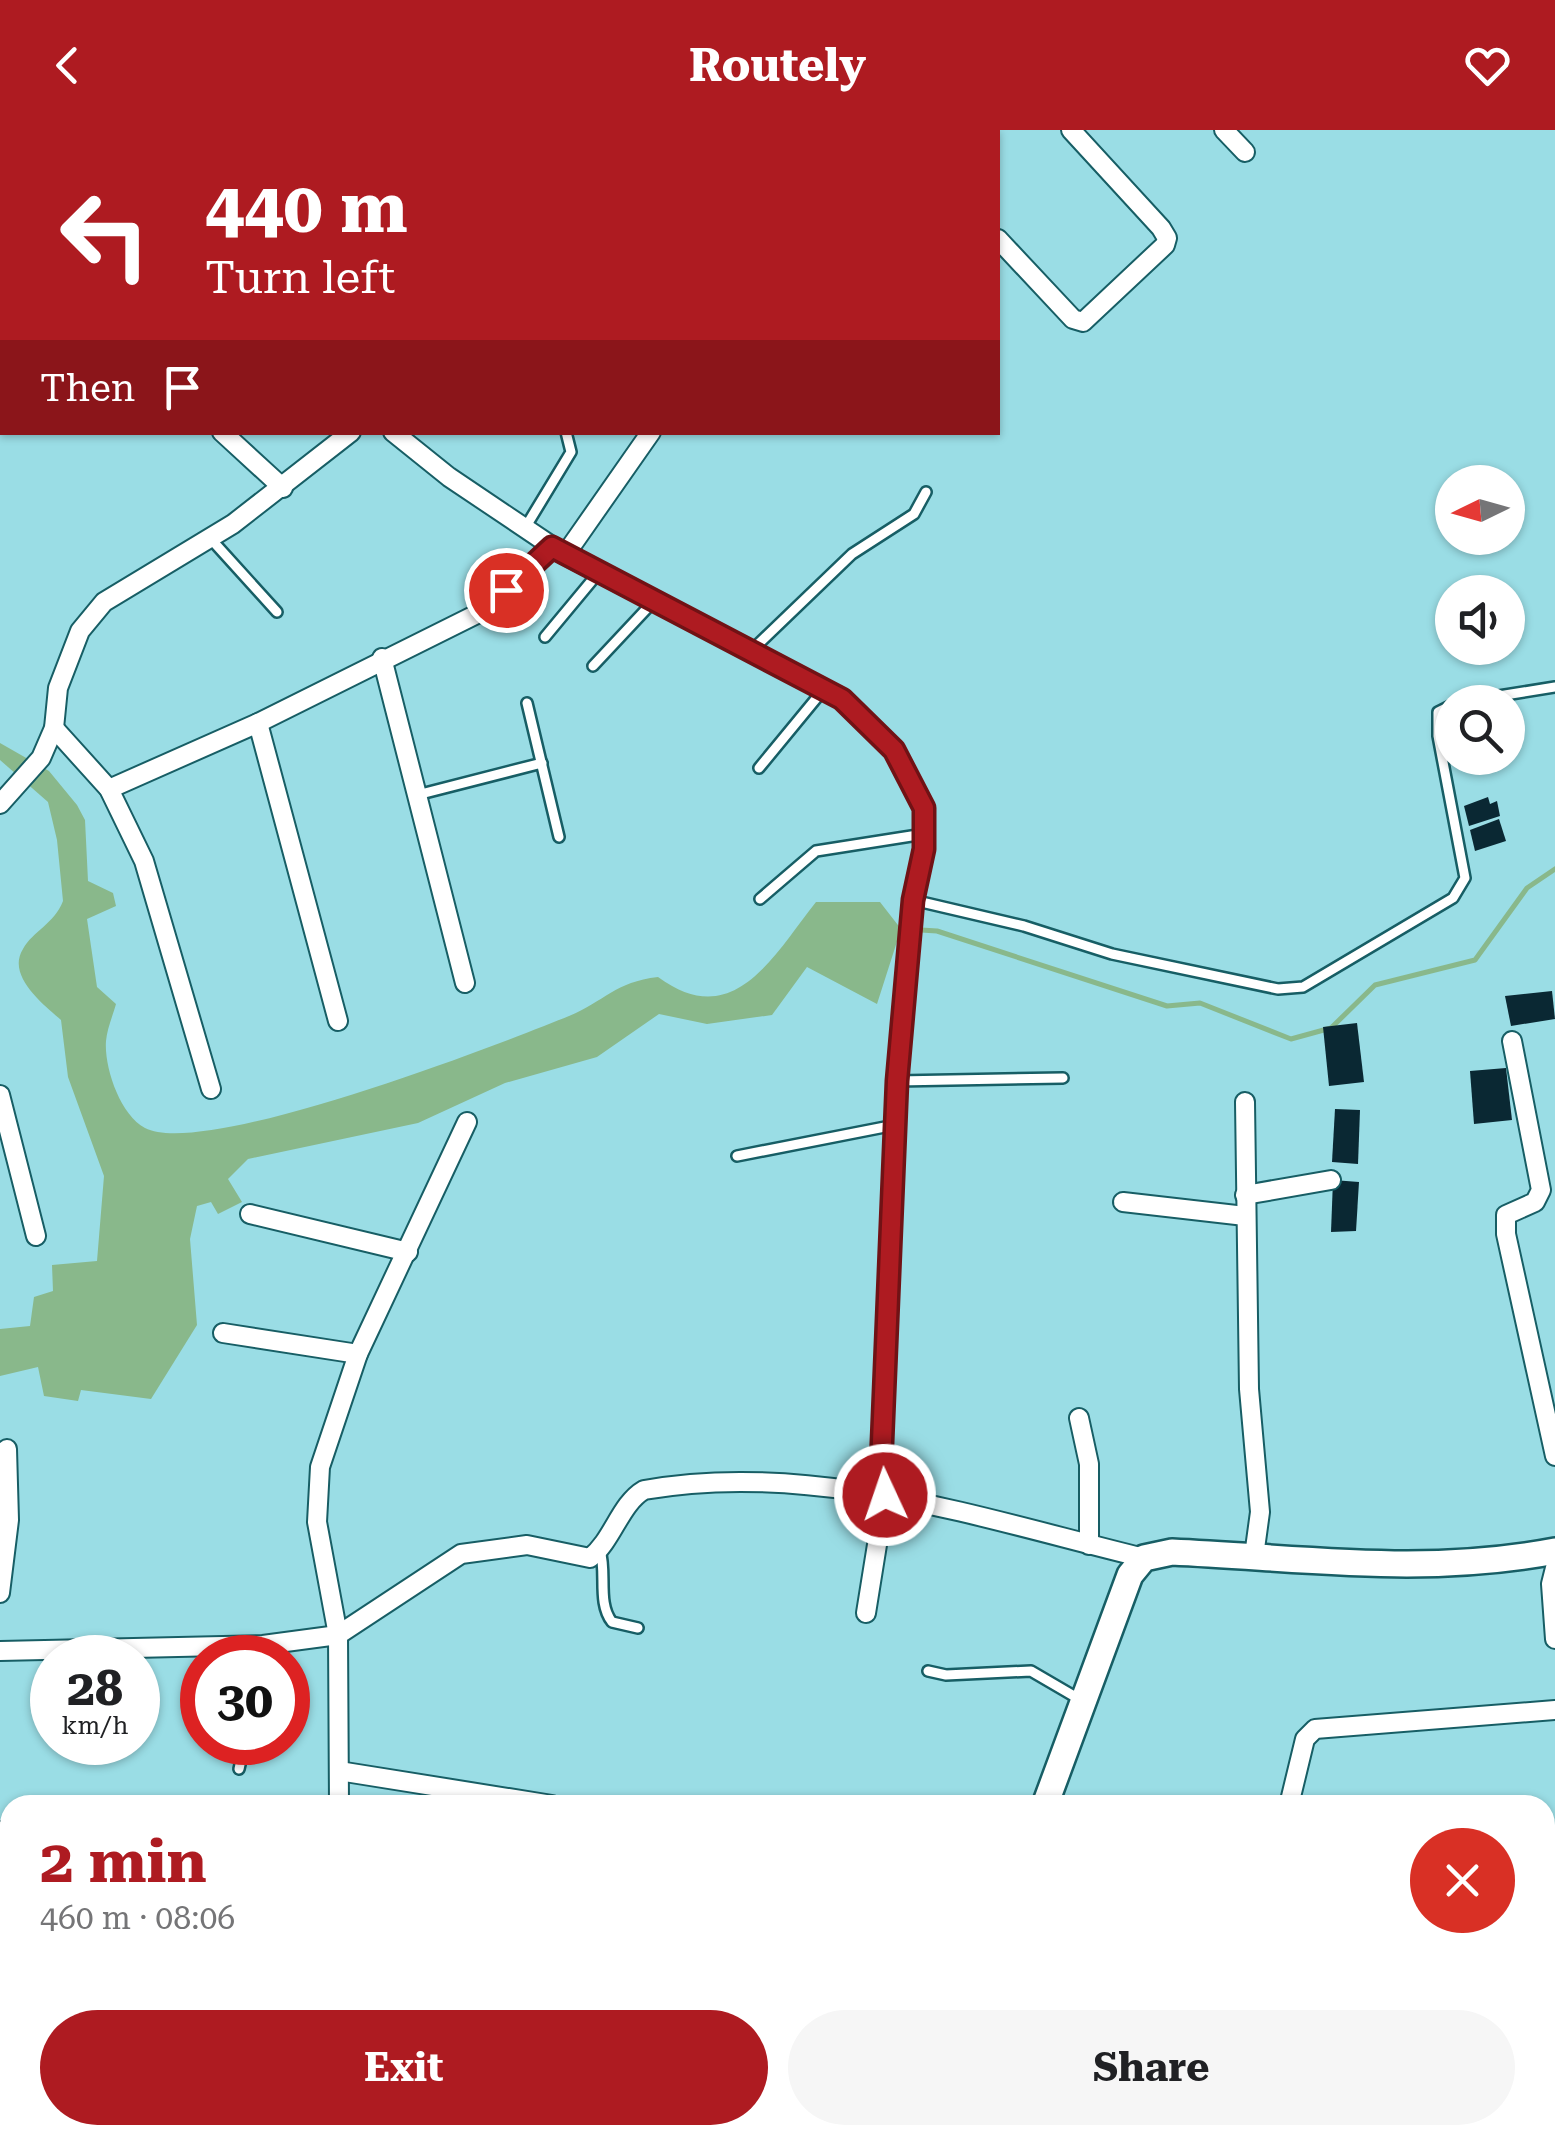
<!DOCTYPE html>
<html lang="en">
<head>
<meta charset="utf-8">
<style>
  :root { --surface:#fff; --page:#f6f6f6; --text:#202124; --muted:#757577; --accent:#ae1b21 }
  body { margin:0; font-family:"Roboto Serif",serif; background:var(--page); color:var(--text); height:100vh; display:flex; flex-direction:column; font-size:38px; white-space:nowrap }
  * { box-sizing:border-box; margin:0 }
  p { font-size:32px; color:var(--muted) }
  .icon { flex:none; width:55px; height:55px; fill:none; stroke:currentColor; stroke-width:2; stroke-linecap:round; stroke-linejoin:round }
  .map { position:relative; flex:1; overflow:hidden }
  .panel { position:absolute; left:0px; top:1665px; width:1555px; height:350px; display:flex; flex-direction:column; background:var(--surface); border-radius:30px 30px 0 0; box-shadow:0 2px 8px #0004 }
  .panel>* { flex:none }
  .guide { position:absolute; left:0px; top:0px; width:1000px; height:305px; box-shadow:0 2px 8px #0004; background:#ae1b21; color:#fff; overflow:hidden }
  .needle { width:65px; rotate:265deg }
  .tools { position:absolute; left:1435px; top:335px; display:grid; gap:20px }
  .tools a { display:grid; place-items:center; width:90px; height:90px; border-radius:50%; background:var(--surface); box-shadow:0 2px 8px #0004; font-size:50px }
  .speed { position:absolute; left:30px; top:1505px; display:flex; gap:20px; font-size:50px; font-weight:700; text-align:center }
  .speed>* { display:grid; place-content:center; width:130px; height:130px; border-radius:50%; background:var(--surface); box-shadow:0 2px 8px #0004; line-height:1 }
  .speed small { font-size:25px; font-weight:400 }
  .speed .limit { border:15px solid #d22; background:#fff; color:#111 }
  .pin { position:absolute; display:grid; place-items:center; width:85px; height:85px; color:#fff; margin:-42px; border:5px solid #fff; border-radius:50%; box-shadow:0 2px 10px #0007 }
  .me { position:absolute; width:110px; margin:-55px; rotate:357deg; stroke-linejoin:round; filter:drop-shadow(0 0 8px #0008) }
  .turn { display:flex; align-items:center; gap:35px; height:210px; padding:0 40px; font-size:45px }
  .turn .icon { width:130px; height:130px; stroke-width:2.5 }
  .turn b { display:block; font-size:70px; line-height:85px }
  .then { display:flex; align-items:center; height:95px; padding:0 40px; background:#0003; gap:20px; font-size:38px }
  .round { display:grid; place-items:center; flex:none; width:105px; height:105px; border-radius:52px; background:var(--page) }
  .head { display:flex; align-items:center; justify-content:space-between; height:170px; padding:0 40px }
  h1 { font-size:60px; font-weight:700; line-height:75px; color:var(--accent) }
  .button { display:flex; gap:20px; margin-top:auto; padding:20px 40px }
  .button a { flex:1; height:115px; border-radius:60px; background:var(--accent); color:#fff; font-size:40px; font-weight:700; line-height:115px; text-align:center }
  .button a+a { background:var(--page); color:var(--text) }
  header { display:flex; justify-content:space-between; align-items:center; height:130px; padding:0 40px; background:var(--accent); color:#fff; font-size:45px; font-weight:700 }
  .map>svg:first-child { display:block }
  .water { fill:#89b88b }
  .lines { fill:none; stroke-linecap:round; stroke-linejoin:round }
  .stream { stroke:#89b88b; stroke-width:5 }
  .building { fill:#0a2833 }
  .lane-casing { stroke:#175e65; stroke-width:14 }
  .street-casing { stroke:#175e65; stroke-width:22 }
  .secondary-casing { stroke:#175e65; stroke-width:30 }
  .lane { stroke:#fff; stroke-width:9 }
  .street { stroke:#fff; stroke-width:18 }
  .secondary { stroke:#fff; stroke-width:25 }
  .route-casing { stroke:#711215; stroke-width:25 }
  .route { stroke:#ae1b21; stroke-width:18 }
</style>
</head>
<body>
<header><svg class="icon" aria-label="back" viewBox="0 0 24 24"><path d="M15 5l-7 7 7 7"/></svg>Routely<svg class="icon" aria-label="heart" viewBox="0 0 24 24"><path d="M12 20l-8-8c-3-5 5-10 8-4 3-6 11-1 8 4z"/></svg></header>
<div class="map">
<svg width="1555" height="2015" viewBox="0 0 1555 2015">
  <rect width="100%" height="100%" fill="#9adde5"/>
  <path class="water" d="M0,613L49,641L77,675L85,690L88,751L113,763L116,776L87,789L97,857L116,874C113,885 107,899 106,911C104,937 120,985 145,998C204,1029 500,914 569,886C605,871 615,852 658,847C734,903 773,826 816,772H880L901,799L877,874L807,837L772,885L707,894L659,884L597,927L505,953L418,993L248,1029L228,1049L242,1072L218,1084L211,1072L197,1076L190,1109L197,1195L151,1269L81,1260L78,1271L44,1266L38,1237L0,1246V1199L30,1196L34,1167L53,1161L52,1135L97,1131L104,1046L68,947L61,890C44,875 6,846 23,819C33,801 54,794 63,771L57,710L48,672L0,630Z"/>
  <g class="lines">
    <polyline class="stream" points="921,800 937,801 1167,876 1200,873 1291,909 1331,898 1375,855 1475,830 1527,758 1555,739"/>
  </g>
  <g class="building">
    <polygon points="1488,667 1490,674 1497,671 1500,686 1469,696 1464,676"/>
    <polygon points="1499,689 1506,711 1475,721 1470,700"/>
    <polygon points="1552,861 1555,889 1511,896 1505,866"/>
    <polygon points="1357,893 1364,952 1329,956 1323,897"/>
    <polygon points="1506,938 1512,990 1474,994 1470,941"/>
    <polygon points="1335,979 1360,980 1358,1034 1332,1032"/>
    <polygon points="1333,1050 1359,1052 1356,1101 1331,1102"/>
  </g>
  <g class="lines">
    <g class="lane-casing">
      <g id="lane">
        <polyline points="525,398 571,322 566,302"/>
        <polyline points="210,408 277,482"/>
        <polyline points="545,507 599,442"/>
        <polyline points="751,521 852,424 914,384 926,362"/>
        <polyline points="593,536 653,472"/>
        <polyline points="1461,572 1555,557"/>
        <polyline points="527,573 559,707"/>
        <polyline points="759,638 824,559"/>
        <polyline points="417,665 542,633"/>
        <polyline points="760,769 816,721 924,704"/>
        <polyline points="913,770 1024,796 1112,824 1278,859 1303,857 1453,768 1465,748 1438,606 1438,582 1452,575"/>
        <polyline points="897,951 1063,948"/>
        <polyline points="737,1026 895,995"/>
        <path d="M600,1420C607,1443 597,1473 612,1492L638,1498"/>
        <polyline points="928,1541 946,1545 1031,1541 1079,1569"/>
        <polyline points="239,1639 245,1612"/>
        <polyline points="0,1944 10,1950"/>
        <polyline points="1254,2005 1255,2015"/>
        <polyline points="10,2015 11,2005"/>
      </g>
    </g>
    <g class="street-casing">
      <g id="street">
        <polyline points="72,0 75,2"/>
        <polyline points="893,0 896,2"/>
        <polyline points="1224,0 1245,22"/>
        <polyline points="140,2 144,0"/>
        <polyline points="694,2 696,0"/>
        <polyline points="0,93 2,95"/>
        <polyline points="998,109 1073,189 1083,192 1165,115 1167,108 1161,98 1071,0"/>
        <polyline points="0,212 2,214"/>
        <polyline points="222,302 283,358"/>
        <polyline points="393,302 449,347 565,425 843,569 894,620 924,678 924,719 913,770 897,951 881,1337 885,1365 866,1483"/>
        <polyline points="565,425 651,302"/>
        <polyline points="382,528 465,853"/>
        <polyline points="258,593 338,891"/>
        <polyline points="54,598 109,659 144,731 211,959"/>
        <polyline points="109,659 258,593 483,481 552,417"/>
        <polyline points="0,674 41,628 54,598 58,558 80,501 104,472 233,394 351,302"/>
        <polyline points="1512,911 1541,1060 1535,1072 1506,1085 1506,1104 1555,1326"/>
        <polyline points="0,965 36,1106"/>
        <polyline points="1245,972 1249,1259 1260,1382 1254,1426"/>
        <polyline points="1245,1065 1331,1050"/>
        <polyline points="1123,1072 1245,1086"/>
        <polyline points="250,1084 408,1122"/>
        <polyline points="223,1203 358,1224"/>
        <polyline points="1079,1288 1089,1334 1089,1415"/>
        <polyline points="1555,1438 1551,1454 1555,1509"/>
        <polyline points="0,1463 9,1390 7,1319"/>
        <path d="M0,1521L263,1515L338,1505L461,1424L527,1415L590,1428C613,1410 620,1374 644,1360C812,1330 983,1389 1144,1428"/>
        <polyline points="96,1612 96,1622"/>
        <polyline points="339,1641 552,1675"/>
        <polyline points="339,1675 338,1505 317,1392 320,1337 358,1224 467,992"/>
        <polyline points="1289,1675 1305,1609 1315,1599 1555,1580"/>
        <polyline points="0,1701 10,1701"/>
        <polyline points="0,1877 10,1876"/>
        <polyline points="1545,1965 1555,1964"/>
        <polyline points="344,2005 344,2015"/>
        <polyline points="561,2005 562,2015"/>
        <polyline points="99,2015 99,2005"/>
        <polyline points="1168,2015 1244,2005"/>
      </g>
    </g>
    <g class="secondary-casing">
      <g id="secondary">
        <path d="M1045,1675L1130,1445L1144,1428L1172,1422C1304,1428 1424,1446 1555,1421"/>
        <polyline points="925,2015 929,2005"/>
      </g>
    </g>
    <use href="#lane" class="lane"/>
    <use href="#street" class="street"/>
    <use href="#secondary" class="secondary"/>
  </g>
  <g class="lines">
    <g class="route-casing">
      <polyline id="route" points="506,460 552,417 842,569 894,620 924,678 924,719 913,770 897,951 881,1336 885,1365"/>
    </g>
    <use href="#route" class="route"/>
  </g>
</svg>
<div class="tools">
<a><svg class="needle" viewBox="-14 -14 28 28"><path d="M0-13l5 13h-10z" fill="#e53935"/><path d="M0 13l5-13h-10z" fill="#757577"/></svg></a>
<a><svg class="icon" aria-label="sound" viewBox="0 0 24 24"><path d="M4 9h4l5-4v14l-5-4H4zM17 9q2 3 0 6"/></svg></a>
<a><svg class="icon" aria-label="search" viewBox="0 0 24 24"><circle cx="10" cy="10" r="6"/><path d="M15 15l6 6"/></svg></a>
</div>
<div class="speed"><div>28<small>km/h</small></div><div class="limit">30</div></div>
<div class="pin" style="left:506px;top:460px;background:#d93025"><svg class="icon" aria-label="arrive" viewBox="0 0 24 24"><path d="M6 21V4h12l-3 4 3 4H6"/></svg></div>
<svg class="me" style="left:885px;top:1365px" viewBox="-20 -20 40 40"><circle r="17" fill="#ae1b21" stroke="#fff" stroke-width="3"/><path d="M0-11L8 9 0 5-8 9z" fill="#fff"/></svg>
<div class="guide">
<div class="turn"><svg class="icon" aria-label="left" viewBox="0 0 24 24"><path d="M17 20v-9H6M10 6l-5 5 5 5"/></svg><div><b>440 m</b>Turn left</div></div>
<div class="then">Then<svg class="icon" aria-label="arrive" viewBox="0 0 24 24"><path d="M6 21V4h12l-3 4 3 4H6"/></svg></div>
</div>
<section class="panel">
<div class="head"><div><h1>2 min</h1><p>460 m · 08:06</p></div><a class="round" style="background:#d93025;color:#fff"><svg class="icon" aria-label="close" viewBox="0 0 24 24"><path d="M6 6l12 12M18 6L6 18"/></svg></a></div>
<div class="button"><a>Exit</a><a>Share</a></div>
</section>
</div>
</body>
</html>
